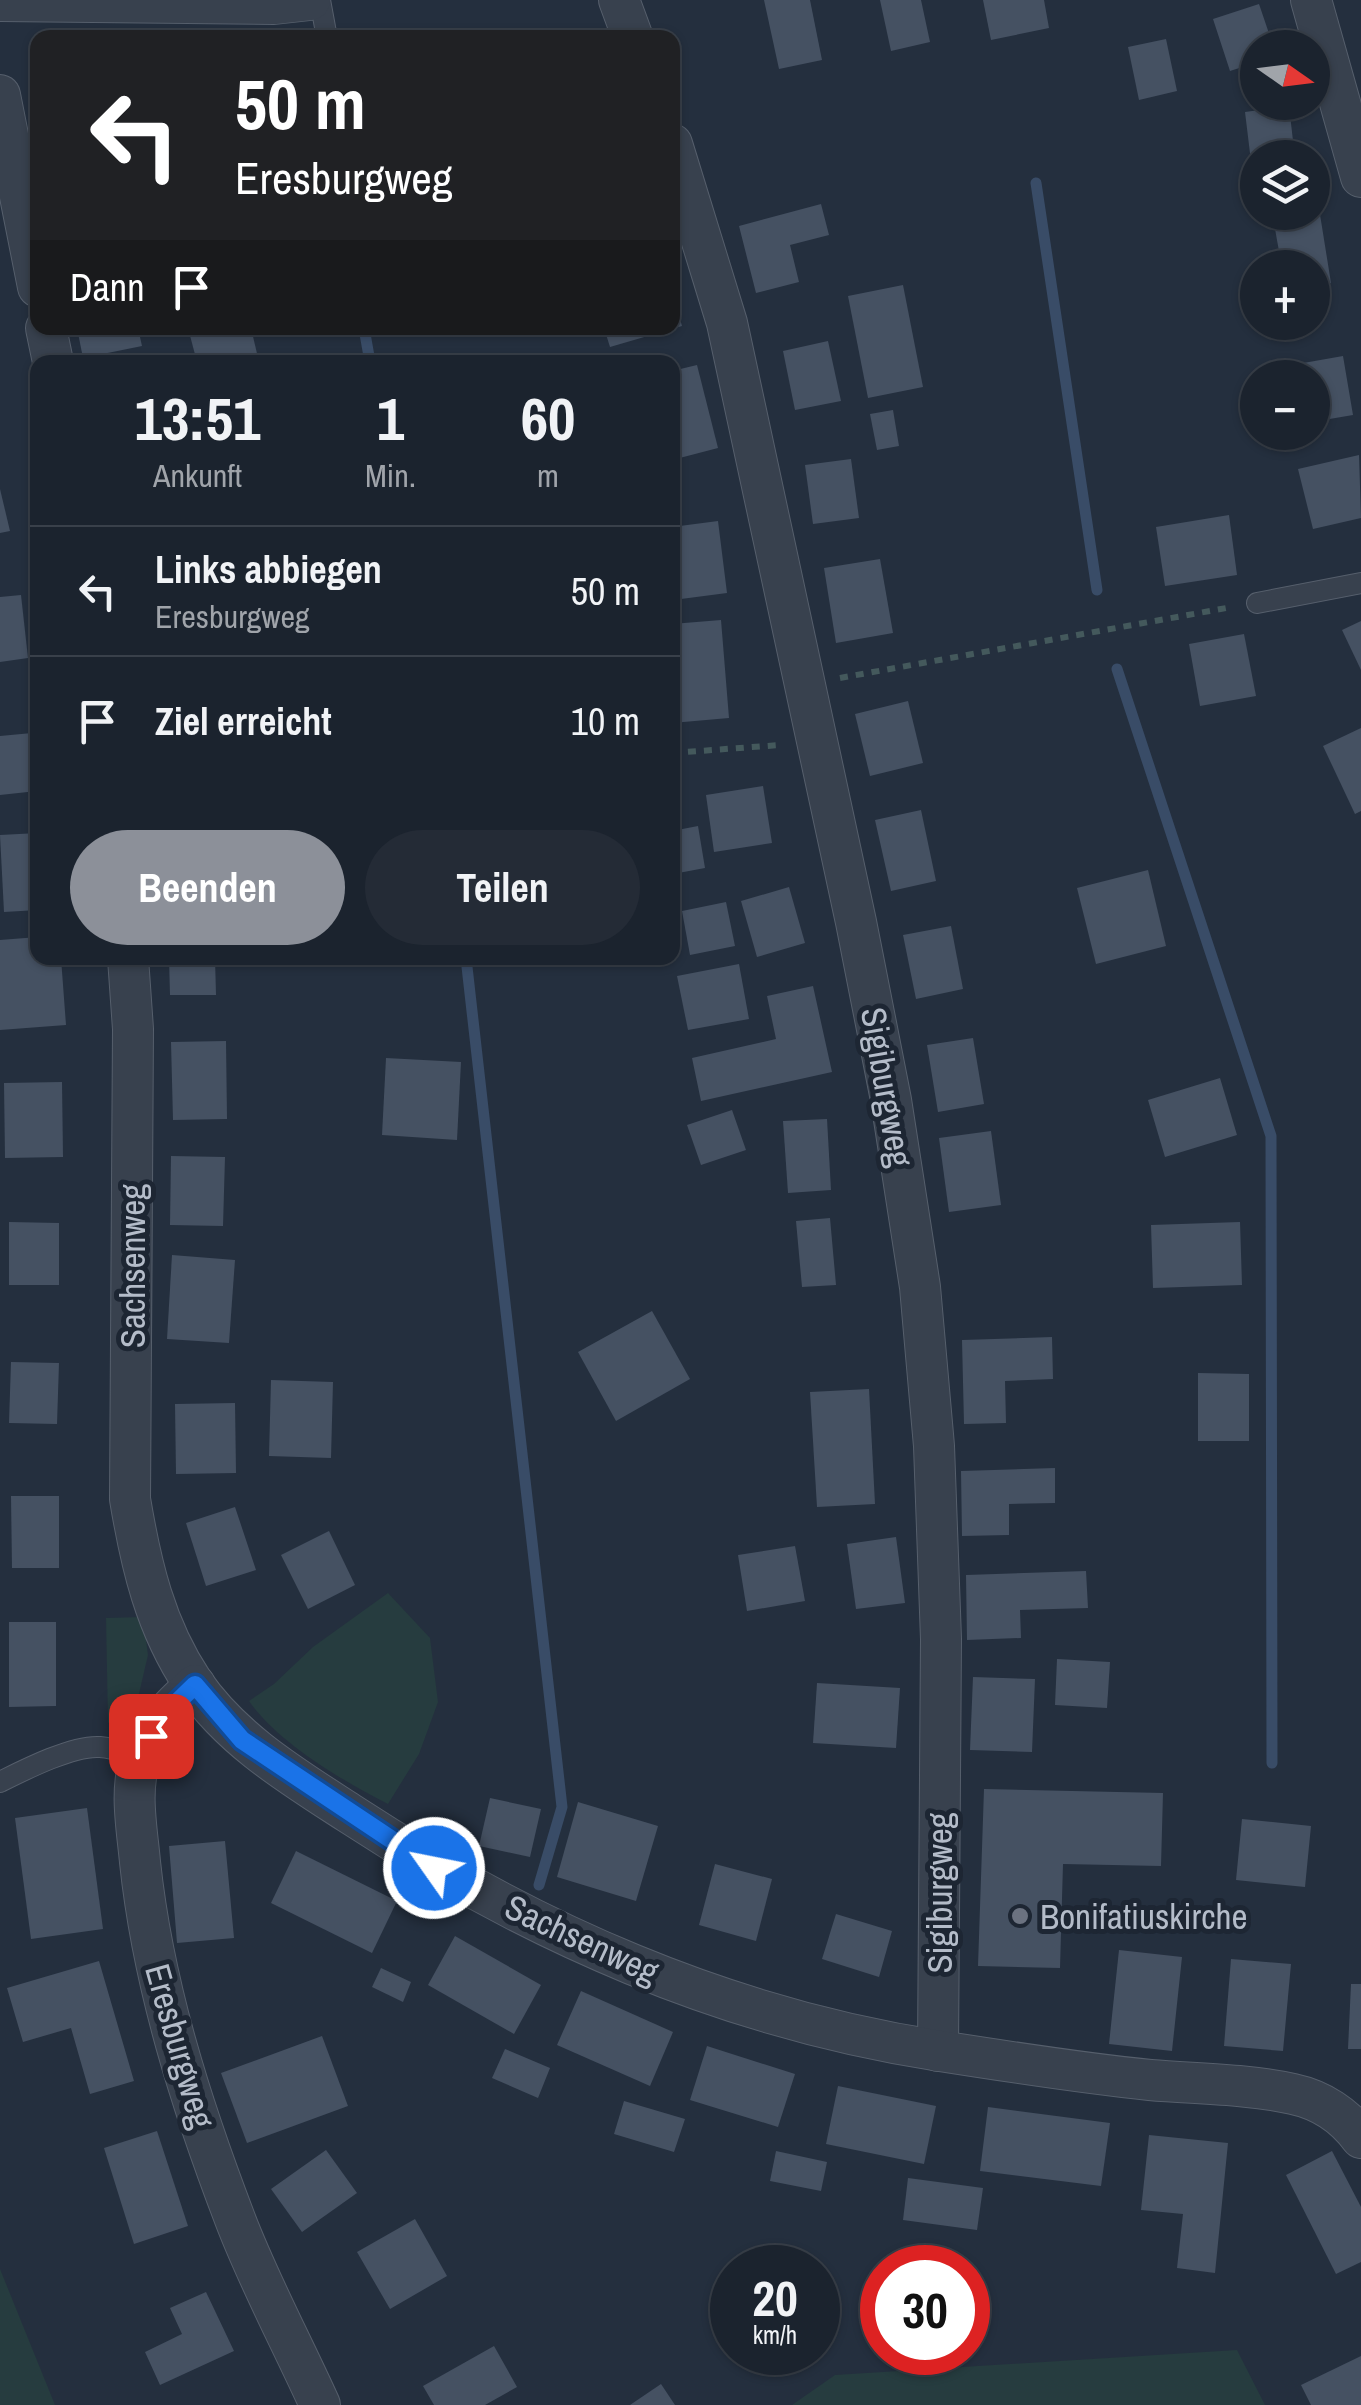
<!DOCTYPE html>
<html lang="de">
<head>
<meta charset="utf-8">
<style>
  :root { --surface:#1b232e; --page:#242b36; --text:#f1f3f6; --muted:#a0a4aa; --line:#39404a; --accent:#8c9099 }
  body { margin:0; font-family:"Archivo Narrow",sans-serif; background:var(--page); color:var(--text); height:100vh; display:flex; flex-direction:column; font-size:38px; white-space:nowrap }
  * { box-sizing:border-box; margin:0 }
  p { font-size:32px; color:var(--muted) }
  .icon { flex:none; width:55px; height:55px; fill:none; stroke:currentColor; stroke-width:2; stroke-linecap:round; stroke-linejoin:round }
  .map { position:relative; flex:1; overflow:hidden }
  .drawer { position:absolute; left:30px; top:355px; width:650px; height:610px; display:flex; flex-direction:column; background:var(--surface); border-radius:20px; box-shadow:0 2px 8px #0004,0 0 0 2px var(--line) }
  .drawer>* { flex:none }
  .top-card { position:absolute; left:30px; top:30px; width:650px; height:305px; border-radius:20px; box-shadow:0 2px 8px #0004,0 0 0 2px var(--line); background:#202124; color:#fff; overflow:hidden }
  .needle { width:65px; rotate:104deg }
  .fabs { position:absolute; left:1240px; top:30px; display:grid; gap:20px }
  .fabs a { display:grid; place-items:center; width:90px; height:90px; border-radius:50%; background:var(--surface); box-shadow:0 2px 8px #0004,0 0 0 2px var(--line); font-size:50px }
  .speed { position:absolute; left:710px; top:2245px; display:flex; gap:20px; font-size:50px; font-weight:700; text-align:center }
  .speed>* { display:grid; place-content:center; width:130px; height:130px; border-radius:50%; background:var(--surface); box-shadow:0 2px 8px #0004,0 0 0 2px var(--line); line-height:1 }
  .speed small { font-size:25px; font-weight:400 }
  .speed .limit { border:15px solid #d22; background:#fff; color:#111 }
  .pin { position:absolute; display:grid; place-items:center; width:85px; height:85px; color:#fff; margin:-42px; border-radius:20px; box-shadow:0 5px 15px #0006 }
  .me { position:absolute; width:110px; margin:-55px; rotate:303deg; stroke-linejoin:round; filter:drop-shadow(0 0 8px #0008) }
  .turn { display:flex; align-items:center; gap:35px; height:210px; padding:0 40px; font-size:45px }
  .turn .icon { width:130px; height:130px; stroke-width:2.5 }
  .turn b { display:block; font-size:70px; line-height:85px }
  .then { display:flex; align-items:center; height:95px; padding:0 40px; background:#0003; gap:20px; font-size:38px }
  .eta { display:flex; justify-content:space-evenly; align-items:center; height:170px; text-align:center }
  .eta b { font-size:60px; font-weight:800; line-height:70px }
  .primary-button { display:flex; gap:20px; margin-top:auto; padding:20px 40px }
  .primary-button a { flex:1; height:115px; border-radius:60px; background:var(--accent); color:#fff; font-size:40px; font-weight:800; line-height:115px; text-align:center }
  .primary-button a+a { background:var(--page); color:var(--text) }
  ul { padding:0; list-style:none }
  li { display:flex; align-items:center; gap:30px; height:130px; padding:0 40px; border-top:2px solid var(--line) }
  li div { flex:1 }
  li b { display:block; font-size:38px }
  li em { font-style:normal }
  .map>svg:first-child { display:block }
  .green { fill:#263c3f }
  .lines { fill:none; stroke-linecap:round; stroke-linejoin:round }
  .stream { stroke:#394c67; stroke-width:11 }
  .building { fill:#455162 }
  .service-casing { stroke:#565f6c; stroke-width:22 }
  .minor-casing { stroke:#565f6c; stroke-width:42 }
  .path { stroke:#44595c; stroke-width:6; stroke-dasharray:8 8; stroke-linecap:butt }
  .service { stroke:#38414e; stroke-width:20 }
  .minor { stroke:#38414e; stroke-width:40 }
  .route-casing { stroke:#114b97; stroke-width:25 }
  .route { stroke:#1a73e8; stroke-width:18 }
  .worship-dot { fill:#6b7280; stroke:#1d2633; stroke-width:4 }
  .labels { text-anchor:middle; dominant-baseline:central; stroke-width:10; stroke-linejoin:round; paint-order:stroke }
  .street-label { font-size:35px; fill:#b4bcc9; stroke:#1d2633 }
  .poi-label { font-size:35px; fill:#b4bcc9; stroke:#1d2633; text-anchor:start }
</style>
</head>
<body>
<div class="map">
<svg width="1361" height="2405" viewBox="0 0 1361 2405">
  <rect width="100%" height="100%" fill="#242f3e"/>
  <g class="green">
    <path d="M388,1593L430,1638L438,1702L419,1754L388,1804C343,1781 278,1743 249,1701L274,1684L313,1647Z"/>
    <polygon points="143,1617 148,1655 135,1711 108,1723 106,1618"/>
    <polygon points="0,2269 55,2405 0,2405"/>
    <polygon points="1237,2350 1265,2405 792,2405 835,2375"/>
  </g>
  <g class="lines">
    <g class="stream">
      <polyline points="1036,183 1097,590"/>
      <polyline points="364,328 370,362"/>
      <polyline points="1117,669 1271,1136 1272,1763"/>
      <polyline points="466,958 562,1807 539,1885"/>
    </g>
  </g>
  <g class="building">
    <polygon points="764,0 810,0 822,60 779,69"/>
    <polygon points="880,0 921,0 930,42 891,51"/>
    <polygon points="983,0 1044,0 1049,28 991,40"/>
    <polygon points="1259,4 1274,48 1258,48 1258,62 1230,71 1213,19"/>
    <polygon points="1166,39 1177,91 1139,100 1128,47"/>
    <polygon points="1289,106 1295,158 1258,158 1258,178 1253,178 1245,112"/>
    <polygon points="1318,202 1331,283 1312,286 1312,268 1282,268 1272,212 1312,212 1312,203"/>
    <polygon points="821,204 829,235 790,245 799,282 756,293 739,226"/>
    <polygon points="903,285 923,387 868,398 848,296"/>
    <polygon points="674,298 682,326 610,347 604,328 672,328"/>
    <polygon points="77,328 138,328 142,346 83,358"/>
    <polygon points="188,328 251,328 259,362 197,362"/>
    <polygon points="828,341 841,401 795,410 783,351"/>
    <polygon points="1343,356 1353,415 1312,422 1312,378 1276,378 1275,368"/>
    <polygon points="697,365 718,448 672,460 672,371"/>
    <polygon points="893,410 899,446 877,450 870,414"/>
    <polygon points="1359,455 1361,518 1313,529 1298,469"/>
    <polygon points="851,459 859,518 813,524 805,465"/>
    <polygon points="0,489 10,531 0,533"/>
    <polygon points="1229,515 1237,575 1165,586 1156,527"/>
    <polygon points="718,521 727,593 681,599 672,527"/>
    <polygon points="880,559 893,633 836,643 824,568"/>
    <polygon points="21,595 28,658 0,662 0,597"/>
    <polygon points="721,620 729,718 672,723 672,624"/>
    <polygon points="1361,621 1361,670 1342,630"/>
    <polygon points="1244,634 1256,696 1200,706 1189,644"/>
    <polygon points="908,701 923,763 870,776 855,714"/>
    <polygon points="1361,728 1361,811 1355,814 1323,746"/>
    <polygon points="32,733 37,791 0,795 0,736"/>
    <polygon points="763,786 772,843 714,852 706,795"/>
    <polygon points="921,810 936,881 891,891 875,820"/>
    <polygon points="698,826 705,868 673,874 672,831"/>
    <polygon points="38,833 38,910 4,912 0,835"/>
    <polygon points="1148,870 1166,946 1096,964 1077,888"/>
    <polygon points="789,887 805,943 757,957 741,901"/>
    <polygon points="726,902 735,946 690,955 682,911"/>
    <polygon points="951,926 963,989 916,999 903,935"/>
    <polygon points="38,937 38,958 61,958 66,1025 0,1030 0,940"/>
    <polygon points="169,958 215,958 216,995 170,995"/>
    <polygon points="739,964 749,1019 688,1030 677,976"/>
    <polygon points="813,986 832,1072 701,1101 692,1058 776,1039 767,996"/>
    <polygon points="973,1038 984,1104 938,1112 927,1045"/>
    <polygon points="226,1041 227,1119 173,1120 171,1042"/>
    <polygon points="386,1058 461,1062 457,1140 382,1135"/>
    <polygon points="1220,1078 1237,1135 1165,1157 1148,1100"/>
    <polygon points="62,1082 63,1157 5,1158 4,1083"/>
    <polygon points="732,1110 746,1150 701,1165 687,1125"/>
    <polygon points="827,1119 831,1190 788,1193 783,1121"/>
    <polygon points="991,1131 1001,1205 949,1212 939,1138"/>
    <polygon points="171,1156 225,1157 223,1226 170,1225"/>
    <polygon points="830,1218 836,1285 802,1287 796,1221"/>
    <polygon points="9,1222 59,1223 59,1285 9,1285"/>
    <polygon points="1240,1222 1242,1285 1153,1288 1151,1225"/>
    <polygon points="172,1255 235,1260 229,1343 167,1339"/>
    <polygon points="652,1311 690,1379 616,1421 578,1352"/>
    <polygon points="1052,1337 1053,1379 1005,1381 1006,1423 964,1424 962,1340"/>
    <polygon points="11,1362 59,1363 57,1424 9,1423"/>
    <polygon points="1198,1373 1249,1374 1249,1441 1198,1441"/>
    <polygon points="271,1380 333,1382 331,1458 269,1456"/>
    <polygon points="869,1389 875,1504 817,1507 810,1392"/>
    <polygon points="235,1403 236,1473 176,1474 175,1404"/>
    <polygon points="1055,1468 1055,1503 1009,1504 1009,1535 962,1536 961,1471"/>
    <polygon points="11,1496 59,1496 59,1568 12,1568"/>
    <polygon points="235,1507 256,1570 206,1586 186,1523"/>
    <polygon points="329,1531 355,1585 308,1609 281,1555"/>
    <polygon points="896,1537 905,1603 856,1609 847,1544"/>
    <polygon points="795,1546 805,1601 747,1611 738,1555"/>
    <polygon points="1086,1571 1088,1608 1020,1610 1021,1638 967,1640 966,1575"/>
    <polygon points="9,1622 56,1622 56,1706 9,1707"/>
    <polygon points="1057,1659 1110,1662 1107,1708 1055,1705"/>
    <polygon points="973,1677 1035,1679 1032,1752 970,1750"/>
    <polygon points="817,1683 900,1688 896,1748 813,1743"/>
    <polygon points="984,1789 1163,1793 1161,1866 1063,1864 1060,1968 978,1966"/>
    <polygon points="490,1798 541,1809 530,1857 479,1846"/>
    <polygon points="578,1802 658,1826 636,1901 557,1877"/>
    <polygon points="87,1808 103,1929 31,1939 15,1818"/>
    <polygon points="1242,1819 1311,1826 1305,1887 1236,1880"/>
    <polygon points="225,1841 234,1938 177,1943 169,1846"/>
    <polygon points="296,1851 397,1901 372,1953 271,1903"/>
    <polygon points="715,1864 772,1879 756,1941 699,1925"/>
    <polygon points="836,1914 892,1931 879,1977 822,1959"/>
    <polygon points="455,1936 541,1985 514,2034 428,1985"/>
    <polygon points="1119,1950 1182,1957 1172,2051 1109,2044"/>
    <polygon points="1231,1959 1291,1964 1283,2051 1224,2046"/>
    <polygon points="99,1961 134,2081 90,2094 71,2028 23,2042 7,1988"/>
    <polygon points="381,1968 411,1982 403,2002 372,1987"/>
    <polygon points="1351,1984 1361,1984 1361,2049 1348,2049"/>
    <polygon points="581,1991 673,2032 650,2086 557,2045"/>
    <polygon points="322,2036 348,2106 247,2143 221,2073"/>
    <polygon points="707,2046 795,2074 778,2127 690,2100"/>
    <polygon points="505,2049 550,2068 538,2098 492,2078"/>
    <polygon points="838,2086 936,2106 924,2164 826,2144"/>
    <polygon points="624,2101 685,2119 674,2152 614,2134"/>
    <polygon points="988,2107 1110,2123 1101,2186 980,2171"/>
    <polygon points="157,2131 188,2226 134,2244 104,2148"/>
    <polygon points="1149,2135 1228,2143 1215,2273 1177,2268 1183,2214 1141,2210"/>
    <polygon points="326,2150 357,2193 302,2232 271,2189"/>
    <polygon points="776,2151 827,2162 821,2191 770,2181"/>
    <polygon points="1332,2151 1361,2207 1361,2262 1336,2274 1286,2175"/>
    <polygon points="908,2178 983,2188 977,2230 903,2220"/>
    <polygon points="415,2219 447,2276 390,2309 357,2252"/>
    <polygon points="206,2292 234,2351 160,2385 145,2352 182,2334 170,2308"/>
    <polygon points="494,2346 517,2387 485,2405 434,2405 423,2386"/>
    <polygon points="1361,2356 1361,2405 1311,2405 1301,2385"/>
    <polygon points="661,2384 675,2405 630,2405"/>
  </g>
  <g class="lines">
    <g class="service-casing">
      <g id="service">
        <polyline points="320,0 327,38"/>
        <polyline points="1257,603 1361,583"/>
        <path d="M0,1782C24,1770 73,1745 100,1747C114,1748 128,1753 141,1756"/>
      </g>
    </g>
    <g class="minor-casing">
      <g id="minor">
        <polyline points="619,0 633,38"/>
        <polyline points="1311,0 1361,177"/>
        <polyline points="0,1 274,4 310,0"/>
        <polyline points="0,95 38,287"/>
        <polyline points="672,144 727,323 856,922 891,1100 920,1287 934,1446 941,1639 938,2051"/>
        <polyline points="46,328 53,362"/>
        <path d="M128,958L133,1029L130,1499C141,1565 155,1626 193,1683C232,1740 292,1776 349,1813C531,1932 725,2018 940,2051C1010,2062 1080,2073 1150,2080C1197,2084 1248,2084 1293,2094C1321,2100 1345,2116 1361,2138"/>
        <path d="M195,1685C172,1706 151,1726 141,1756C129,1790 137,1828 140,1862C153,1985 191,2104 235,2219C259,2282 292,2343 320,2405"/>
      </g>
    </g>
    <g class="path">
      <polyline points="840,678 1232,607"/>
      <polyline points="672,753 780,745"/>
    </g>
    <use href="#service" class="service"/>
    <use href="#minor" class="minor"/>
  </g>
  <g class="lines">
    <g class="route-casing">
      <polyline id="route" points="151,1736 162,1717 195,1685 242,1740 434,1868"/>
    </g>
    <use href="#route" class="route"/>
  </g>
  <circle class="worship-dot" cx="1020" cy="1916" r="10"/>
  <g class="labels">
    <g class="street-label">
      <text transform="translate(887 1087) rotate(80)">Sigiburgweg</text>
      <text transform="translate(132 1266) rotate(-90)">Sachsenweg</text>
      <text transform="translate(939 1893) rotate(-90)">Sigiburgweg</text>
      <text transform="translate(582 1939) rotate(25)">Sachsenweg</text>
      <text transform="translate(180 2046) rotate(74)">Eresburgweg</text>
    </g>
    <g class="poi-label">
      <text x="1040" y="1916">Bonifatiuskirche</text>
    </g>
  </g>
</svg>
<div class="fabs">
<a><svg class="needle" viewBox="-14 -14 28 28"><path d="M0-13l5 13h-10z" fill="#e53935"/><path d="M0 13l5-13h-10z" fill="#a0a4aa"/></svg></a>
<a><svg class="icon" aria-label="layers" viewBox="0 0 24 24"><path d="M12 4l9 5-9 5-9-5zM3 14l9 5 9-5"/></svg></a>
<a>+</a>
<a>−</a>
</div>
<div class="speed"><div>20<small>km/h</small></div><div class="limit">30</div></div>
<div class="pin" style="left:151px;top:1736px;background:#d93025"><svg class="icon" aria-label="arrive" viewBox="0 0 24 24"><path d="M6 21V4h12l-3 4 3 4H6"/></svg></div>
<svg class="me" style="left:434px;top:1868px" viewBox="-20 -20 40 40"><circle r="17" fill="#1a73e8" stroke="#fff" stroke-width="3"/><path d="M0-11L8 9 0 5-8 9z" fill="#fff"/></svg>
<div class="top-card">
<div class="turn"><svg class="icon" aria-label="left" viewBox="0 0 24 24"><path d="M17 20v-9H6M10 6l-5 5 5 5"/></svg><div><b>50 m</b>Eresburgweg</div></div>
<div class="then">Dann<svg class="icon" aria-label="arrive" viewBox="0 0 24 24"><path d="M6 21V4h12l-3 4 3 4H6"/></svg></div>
</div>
<section class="drawer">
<div class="eta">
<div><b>13:51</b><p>Ankunft</p></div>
<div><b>1</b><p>Min.</p></div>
<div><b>60</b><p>m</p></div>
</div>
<ul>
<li><svg class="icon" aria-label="left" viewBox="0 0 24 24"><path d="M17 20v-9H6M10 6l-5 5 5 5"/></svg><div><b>Links abbiegen</b><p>Eresburgweg</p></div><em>50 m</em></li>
<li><svg class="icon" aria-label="arrive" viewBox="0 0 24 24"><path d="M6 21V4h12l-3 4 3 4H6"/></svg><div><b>Ziel erreicht</b></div><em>10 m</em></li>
</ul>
<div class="primary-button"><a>Beenden</a><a>Teilen</a></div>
</section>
</div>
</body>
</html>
